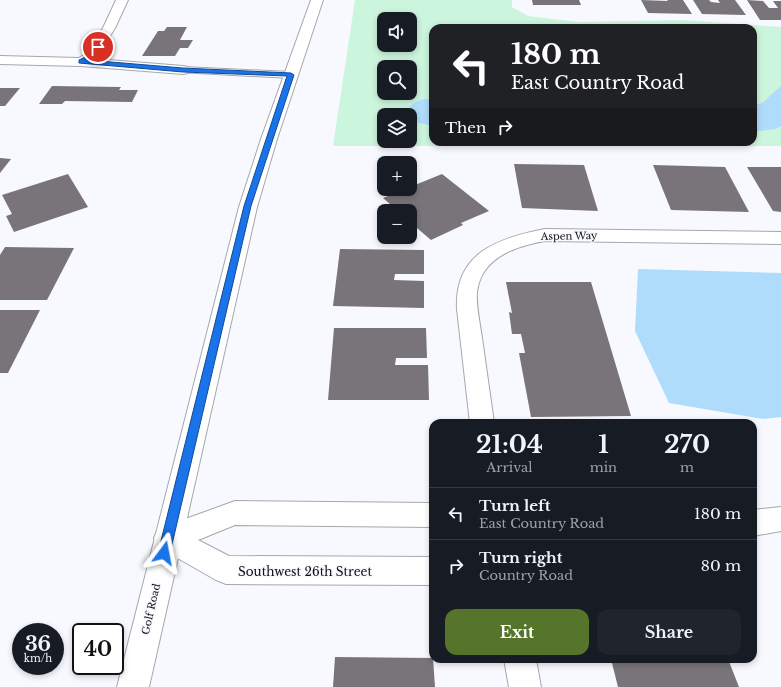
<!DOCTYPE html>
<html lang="en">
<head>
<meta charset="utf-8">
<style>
  :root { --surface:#171b24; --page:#20242c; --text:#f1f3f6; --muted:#9ea1a6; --line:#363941; --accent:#56742a }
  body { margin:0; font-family:"Libre Baskerville",serif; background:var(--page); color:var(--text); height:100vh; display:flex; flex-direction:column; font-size:15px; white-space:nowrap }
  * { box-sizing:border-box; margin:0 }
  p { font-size:13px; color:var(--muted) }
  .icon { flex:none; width:22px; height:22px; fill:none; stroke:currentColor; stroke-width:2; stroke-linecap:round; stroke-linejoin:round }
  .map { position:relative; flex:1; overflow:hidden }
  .side { position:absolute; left:429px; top:419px; width:328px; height:244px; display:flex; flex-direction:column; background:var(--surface); border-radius:12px; box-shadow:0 2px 6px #0003 }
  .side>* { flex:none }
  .hud { position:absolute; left:429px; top:24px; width:328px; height:122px; border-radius:12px; box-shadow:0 2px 6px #0003; background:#202124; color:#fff; overflow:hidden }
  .controls { position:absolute; left:377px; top:12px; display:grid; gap:8px }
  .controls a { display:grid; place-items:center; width:40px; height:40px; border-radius:8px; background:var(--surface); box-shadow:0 2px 6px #0003; font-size:20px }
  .speed { position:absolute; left:12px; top:623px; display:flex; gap:8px; font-size:20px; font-weight:700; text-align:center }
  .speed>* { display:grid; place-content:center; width:52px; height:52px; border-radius:50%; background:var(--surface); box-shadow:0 2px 6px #0003; line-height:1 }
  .speed small { font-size:10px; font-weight:400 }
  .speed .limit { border:2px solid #111; border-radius:6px; background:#fff; color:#111 }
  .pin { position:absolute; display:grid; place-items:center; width:34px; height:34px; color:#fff; margin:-17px; border:2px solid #fff; border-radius:50%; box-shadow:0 1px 4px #0007 }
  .me { position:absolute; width:44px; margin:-22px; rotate:13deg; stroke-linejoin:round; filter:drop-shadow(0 0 3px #0008) }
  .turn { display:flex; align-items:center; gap:14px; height:84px; padding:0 16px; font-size:18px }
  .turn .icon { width:52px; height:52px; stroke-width:2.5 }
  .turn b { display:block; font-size:28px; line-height:34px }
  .then { display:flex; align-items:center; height:38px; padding:0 16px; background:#0003; gap:8px; font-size:15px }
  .eta { display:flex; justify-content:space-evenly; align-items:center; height:68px; text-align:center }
  .eta b { font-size:24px; font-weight:800; line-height:28px }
  .primary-button { display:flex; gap:8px; margin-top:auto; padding:8px 16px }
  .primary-button a { flex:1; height:46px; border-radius:12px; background:var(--accent); color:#fff; font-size:16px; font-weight:800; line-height:46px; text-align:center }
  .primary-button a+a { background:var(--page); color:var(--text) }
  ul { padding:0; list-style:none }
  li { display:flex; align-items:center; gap:12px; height:52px; padding:0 16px; border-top:1px solid var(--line) }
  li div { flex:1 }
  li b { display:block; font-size:15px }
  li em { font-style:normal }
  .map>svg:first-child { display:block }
  .green { fill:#ccf5de; fill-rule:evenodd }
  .water { fill:#afdcfb }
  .building { fill:#797479 }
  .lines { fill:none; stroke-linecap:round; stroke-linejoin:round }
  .service-casing { stroke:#a6a7ae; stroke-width:2 }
  .minor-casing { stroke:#a6a7ae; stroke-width:2 }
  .tertiary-casing { stroke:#a6a7ae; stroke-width:2 }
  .service { fill:#fff; fill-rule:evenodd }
  .minor { fill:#fff; fill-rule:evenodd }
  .tertiary { fill:#fff; fill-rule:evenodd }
  .route { fill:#1a73e8; stroke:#114b97 }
  .labels { text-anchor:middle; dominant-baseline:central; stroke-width:3; stroke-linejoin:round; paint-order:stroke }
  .street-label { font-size:10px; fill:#0f0f12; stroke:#f8f9ff }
  .near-street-label { font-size:12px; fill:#0f0f12; stroke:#f8f9ff }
</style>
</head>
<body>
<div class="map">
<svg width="781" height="687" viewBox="0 0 781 687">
  <rect width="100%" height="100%" fill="#f8f9ff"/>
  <path class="green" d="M355,0H512V7L528,16L579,22L683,20L781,27V146H333ZM384,19H410V45H384ZM433,28H753V142H433ZM384,67H410V93H384ZM384,115H410V141H384Z"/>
  <g class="water">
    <polygon points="781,86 781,126 775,129 753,132 753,105 762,103"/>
    <path d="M428,99L433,100V126L410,121V115H405L404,113C411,104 416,100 428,99Z"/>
    <polygon points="638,269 781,273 781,417 763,419 669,403 635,331"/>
  </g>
  <g class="building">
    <polygon points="532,0 579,0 581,5 533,5"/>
    <polygon points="641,0 668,1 667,0 683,0 692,14 648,13"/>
    <polygon points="693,0 709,0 711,2 720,3 718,0 735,0 746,15 702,14"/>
    <polygon points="747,0 763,1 769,8 778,8 773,1 781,1 781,20 760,20"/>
    <polygon points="167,27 187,27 180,40 193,40 188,48 180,48 175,56 142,56 158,31 164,31"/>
    <polygon points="52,86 121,87 119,90 138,90 132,102 65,101 62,104 39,104"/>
    <polygon points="0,88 20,88 5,106 0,106"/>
    <polygon points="0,158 11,159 0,173"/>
    <polygon points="514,164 584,165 598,211 522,208"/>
    <polygon points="653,165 725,167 749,212 671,210"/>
    <polygon points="747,167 781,167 781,212 773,211"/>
    <polygon points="68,174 88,207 14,232 6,216 12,214 2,195"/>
    <polygon points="442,174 489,211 461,223 463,225 431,240 410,222 410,211 398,211 383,198 405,189 410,189 410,187"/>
    <polygon points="5,247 74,248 47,300 0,300 0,255"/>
    <polygon points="340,249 424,250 424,274 395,274 394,280 424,281 424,308 333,306"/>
    <polygon points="506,282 591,282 631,416 531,417 519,353 525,353 521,334 512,334 509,312 512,313"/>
    <polygon points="0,310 40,310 8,373 0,373"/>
    <polygon points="334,328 426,328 427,358 396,358 395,365 428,365 429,400 328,400"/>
    <polygon points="335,657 433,658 435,687 333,687"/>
    <polygon points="611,659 728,659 739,687 618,687"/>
  </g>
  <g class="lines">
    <g class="service-casing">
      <polygon id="service" points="183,67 291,72 296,75 291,78 179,72 178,70"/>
    </g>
    <g class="minor-casing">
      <g id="minor">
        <polygon points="116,0 128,0 115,28 96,59 183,66 188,67 190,70 188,73 183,74 81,66 0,64 0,56 79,58 87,53 103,28"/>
        <path d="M545,229L781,232V244L545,241C523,245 497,252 484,272C480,278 478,285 477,292C476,307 480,323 482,338C486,366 490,395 494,423H470L457,309C454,253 498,238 545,229Z"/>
        <polygon points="235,501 433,503 433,527 235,525 198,540 229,556 433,557 433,585 226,584 216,580 158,547 154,538 158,529"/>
        <polygon points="781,507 781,531 753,536 753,510"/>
        <polygon points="504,659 536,659 541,687 509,687"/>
      </g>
    </g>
    <g class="tertiary-casing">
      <polygon id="tertiary" points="311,0 323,0 277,139 257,207 149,687 117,687 239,207 261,139"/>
    </g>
    <use href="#service" class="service"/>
    <use href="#minor" class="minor"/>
    <use href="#tertiary" class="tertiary"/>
  </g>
  <polygon class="route" points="98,45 100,47 94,57 87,60 183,68 291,73 294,75 251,206 170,553 168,557 164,559 160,557 158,553 244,206 287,76 183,72 79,63 79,60 90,55"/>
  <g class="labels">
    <g class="street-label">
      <text transform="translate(569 236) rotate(-1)">Aspen Way</text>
      <text transform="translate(151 609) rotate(-77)">Golf Road</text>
    </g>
    <g class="near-street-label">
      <text x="305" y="571">Southwest 26th Street</text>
    </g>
  </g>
</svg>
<div class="controls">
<a><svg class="icon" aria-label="sound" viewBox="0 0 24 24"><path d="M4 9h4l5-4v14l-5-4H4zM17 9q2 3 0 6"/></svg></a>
<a><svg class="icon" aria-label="search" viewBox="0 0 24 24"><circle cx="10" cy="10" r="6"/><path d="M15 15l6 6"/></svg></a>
<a><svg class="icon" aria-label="layers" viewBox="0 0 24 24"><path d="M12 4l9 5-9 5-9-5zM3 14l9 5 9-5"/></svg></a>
<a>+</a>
<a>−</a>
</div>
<div class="speed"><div>36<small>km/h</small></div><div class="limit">40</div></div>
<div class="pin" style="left:98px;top:47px;background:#d93025"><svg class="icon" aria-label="arrive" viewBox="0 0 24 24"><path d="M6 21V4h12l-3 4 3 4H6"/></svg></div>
<svg class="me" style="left:164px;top:553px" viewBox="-20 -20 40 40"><path d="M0-17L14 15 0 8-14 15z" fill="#1a73e8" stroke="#fff" stroke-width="4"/></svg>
<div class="hud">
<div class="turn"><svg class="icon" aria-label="left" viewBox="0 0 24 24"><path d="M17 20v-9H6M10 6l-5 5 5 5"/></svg><div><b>180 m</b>East Country Road</div></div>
<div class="then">Then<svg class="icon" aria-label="right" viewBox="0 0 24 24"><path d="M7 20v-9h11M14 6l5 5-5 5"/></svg></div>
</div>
<section class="side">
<div class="eta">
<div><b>21:04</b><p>Arrival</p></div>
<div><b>1</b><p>min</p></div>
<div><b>270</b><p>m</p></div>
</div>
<ul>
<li><svg class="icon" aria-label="left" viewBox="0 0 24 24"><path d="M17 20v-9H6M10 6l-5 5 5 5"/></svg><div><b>Turn left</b><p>East Country Road</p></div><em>180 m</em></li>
<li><svg class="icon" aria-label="right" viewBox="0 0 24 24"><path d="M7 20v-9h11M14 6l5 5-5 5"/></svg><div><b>Turn right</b><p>Country Road</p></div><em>80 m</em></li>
</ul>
<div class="primary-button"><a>Exit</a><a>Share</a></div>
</section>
</div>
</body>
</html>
